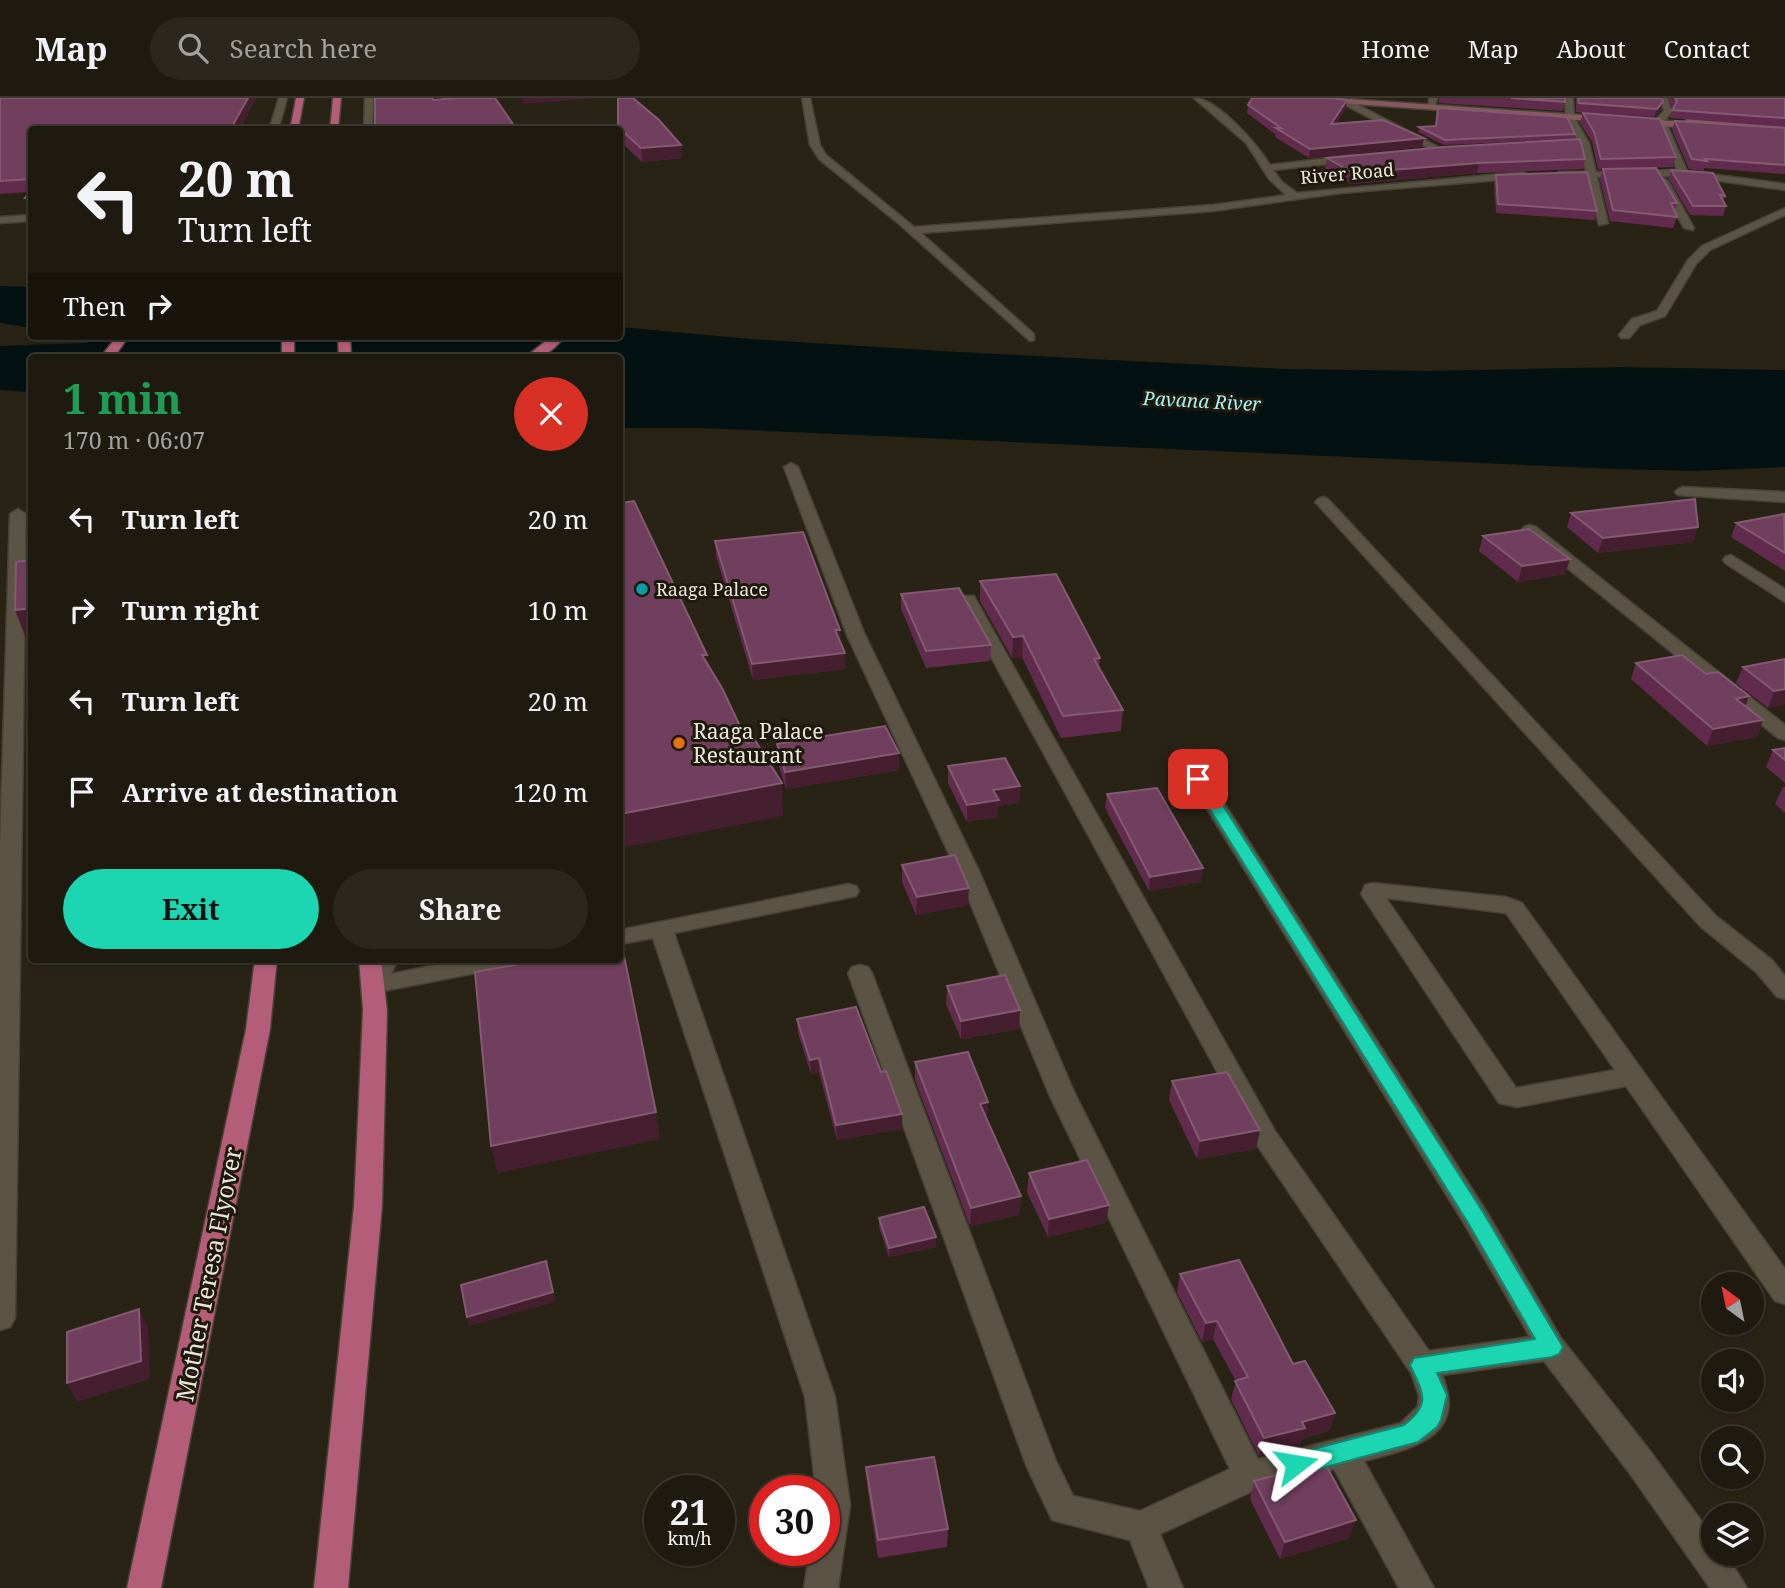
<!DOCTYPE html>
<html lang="en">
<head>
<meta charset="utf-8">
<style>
  :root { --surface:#1f1a10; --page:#2c271e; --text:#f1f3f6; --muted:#a1a19f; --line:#3c3830; --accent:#1cd5b1 }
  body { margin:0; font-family:"Noto Serif",serif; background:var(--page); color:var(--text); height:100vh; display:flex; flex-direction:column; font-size:26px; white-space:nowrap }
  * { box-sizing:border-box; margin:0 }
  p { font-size:23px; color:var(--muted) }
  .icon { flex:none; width:38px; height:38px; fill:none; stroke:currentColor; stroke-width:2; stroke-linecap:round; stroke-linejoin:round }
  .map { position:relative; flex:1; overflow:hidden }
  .sheet { position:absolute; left:28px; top:256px; width:595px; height:609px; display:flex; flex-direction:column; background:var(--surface); border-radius:7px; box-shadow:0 2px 5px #0004,0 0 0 2px var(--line) }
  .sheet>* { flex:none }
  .top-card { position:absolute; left:28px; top:28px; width:595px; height:214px; border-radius:7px; box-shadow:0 2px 5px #0004,0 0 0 2px var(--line); background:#1f1a10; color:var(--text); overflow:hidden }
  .needle { width:46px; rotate:327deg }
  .tools { position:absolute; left:1701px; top:1174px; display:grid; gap:14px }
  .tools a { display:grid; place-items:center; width:63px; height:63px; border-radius:50%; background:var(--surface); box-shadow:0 2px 5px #0004,0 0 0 2px var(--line); font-size:35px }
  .speed { position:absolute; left:644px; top:1377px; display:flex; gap:14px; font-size:35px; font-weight:700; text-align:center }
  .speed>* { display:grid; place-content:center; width:91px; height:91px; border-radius:50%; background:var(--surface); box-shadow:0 2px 5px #0004,0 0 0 2px var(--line); line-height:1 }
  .speed small { font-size:18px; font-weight:400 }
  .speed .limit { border:10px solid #d22; background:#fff; color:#111 }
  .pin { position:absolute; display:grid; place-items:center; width:60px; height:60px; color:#fff; margin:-30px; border-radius:14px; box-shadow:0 4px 10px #0006 }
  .me { position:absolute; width:77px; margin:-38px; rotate:76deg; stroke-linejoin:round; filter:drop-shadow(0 0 5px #0008) }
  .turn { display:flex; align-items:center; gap:24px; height:147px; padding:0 35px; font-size:32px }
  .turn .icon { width:91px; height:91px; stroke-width:2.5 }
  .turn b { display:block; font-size:49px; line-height:60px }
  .then { display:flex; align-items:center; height:66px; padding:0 35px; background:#0003; gap:14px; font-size:26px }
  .round { display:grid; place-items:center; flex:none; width:74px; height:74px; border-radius:37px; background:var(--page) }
  .headline { display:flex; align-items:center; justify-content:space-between; height:119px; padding:0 35px }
  h1 { font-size:42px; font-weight:700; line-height:52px; color:#1e9e55 }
  .primary-button { display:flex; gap:14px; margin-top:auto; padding:14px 35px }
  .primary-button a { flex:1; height:80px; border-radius:42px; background:var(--accent); color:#111; font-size:28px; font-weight:700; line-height:80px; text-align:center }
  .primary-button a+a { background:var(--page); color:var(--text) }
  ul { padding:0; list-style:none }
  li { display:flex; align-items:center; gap:21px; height:91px; padding:0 35px }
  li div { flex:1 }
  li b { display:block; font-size:26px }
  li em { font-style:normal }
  header { display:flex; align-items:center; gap:42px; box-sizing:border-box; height:98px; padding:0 35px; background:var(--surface); border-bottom:2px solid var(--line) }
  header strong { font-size:33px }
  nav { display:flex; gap:38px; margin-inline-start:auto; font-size:24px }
  .search { width:490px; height:63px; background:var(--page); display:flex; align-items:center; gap:18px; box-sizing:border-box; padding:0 24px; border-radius:38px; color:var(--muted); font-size:26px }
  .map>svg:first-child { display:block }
  .water { fill:#041112 }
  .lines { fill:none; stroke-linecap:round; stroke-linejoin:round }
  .minor-casing { stroke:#464137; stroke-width:3 }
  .secondary-casing { stroke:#464137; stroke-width:3 }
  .primary-casing { stroke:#464137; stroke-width:3 }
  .minor { fill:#5b5445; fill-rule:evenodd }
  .secondary { fill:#87585e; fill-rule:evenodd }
  .primary { fill:#b35d78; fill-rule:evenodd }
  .wall { fill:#612b4d }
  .shaded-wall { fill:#451f30 }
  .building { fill:#703f5d; stroke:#835a71; stroke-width:2 }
  .route { fill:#1cd5b1; stroke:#128a73; stroke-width:2 }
  .culture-dot { fill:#0f9aa8; stroke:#1f190c; stroke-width:2.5 }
  .food-dot { fill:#e8710a; stroke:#1f190c; stroke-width:2.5 }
  .labels { text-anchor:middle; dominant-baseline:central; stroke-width:6; stroke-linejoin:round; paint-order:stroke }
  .far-street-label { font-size:18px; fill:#ebe7de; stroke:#1f190c }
  .far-poi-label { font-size:18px; fill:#ebe7de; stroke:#1f190c; text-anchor:start }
  .far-water-label { font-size:19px; font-style:italic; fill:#a5f3f9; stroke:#1f190c }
  .poi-label { font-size:21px; fill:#ebe7de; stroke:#1f190c; text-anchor:start }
  .near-street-label { font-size:24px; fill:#ebe7de; stroke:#1f190c }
</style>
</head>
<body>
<header>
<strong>Map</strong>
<div class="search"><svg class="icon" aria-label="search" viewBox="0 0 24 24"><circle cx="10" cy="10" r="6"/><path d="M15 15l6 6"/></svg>Search here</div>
<nav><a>Home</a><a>Map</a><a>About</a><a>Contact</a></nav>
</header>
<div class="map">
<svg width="1785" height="1490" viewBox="0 0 1785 1490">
  <rect width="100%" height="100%" fill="#292316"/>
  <g class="water">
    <polygon points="0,188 31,189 31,230 0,225"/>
    <polygon points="620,229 750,241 959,254 1285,271 1428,273 1622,269 1785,272 1785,369 1697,373 1615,371 701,330 620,330 620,259 32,259 31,294 0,292 0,248 87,245 97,238 620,238"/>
  </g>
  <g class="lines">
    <g class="minor-casing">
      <g id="minor">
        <polygon points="279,0 287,0 278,32 269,32"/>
        <polygon points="365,0 373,0 372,32 364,32"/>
        <path d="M802,0H810L820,47L826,57L914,129L1213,107L1286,97L1269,81L1246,45L1194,0C1217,0 1258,47 1270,67L1355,57L1360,60L1355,63L1273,72L1282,84L1297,95L1523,74L1528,77L1523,80L1341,95L1213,113L921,135L1034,236V242L1030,243L898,125L819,61L810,47Z"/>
        <polygon points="1429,0 1437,0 1435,8 1429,8"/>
        <polygon points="1565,0 1573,0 1574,19 1589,45 1596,74 1677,72 1656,21 1664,13 1659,0 1667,0 1672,14 1665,22 1687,73 1785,86 1785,92 1683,78 1597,79 1608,125 1599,127 1587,79 1559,80 1554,77 1559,74 1586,74 1579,45 1566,19"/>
        <polygon points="1343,2 1349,2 1465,63 1457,65 1343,6"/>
        <polygon points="1663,80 1668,83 1694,130 1693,132 1684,130 1658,83"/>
        <polygon points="1785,110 1785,117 1710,152 1696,166 1665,218 1640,227 1629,240 1621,240 1619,237 1632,221 1657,213 1688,162 1702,148"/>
        <polygon points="32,117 32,123 0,125 0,119"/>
        <path d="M791,365L798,369L865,537L979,773L1075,996L1258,1361L1401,1325L1418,1308L1419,1298L1411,1275L1257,1047L960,502L962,498H974L976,502L1275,1033L1429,1253L1530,1239L1465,1127L1174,658L1177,654H1191L1194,658L1485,1111L1561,1240L1650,1353L1713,1439V1456H1726L1747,1490H1710L1628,1373L1544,1263L1442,1277C1469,1340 1409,1351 1364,1363L1434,1490H1399L1334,1371L1255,1392L1160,1436L1183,1490H1149L1130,1442L1052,1422L1026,1367L848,875L852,869L860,867L868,869L872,875L1056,1363L1073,1398L1140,1413L1230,1371L1049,996L957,773L847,537L784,369Z"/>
        <polygon points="1683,389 1785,394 1785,404 1678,397 1675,394 1678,391"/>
        <polygon points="1323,399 1328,401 1716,818 1772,862 1785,878 1785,901 1777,899 1756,874 1700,828 1318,407 1315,404 1318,401"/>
        <polygon points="18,411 26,416 15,1220 10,1229 0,1232 0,749 10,416"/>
        <polygon points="1530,427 1536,429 1785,627 1785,642 1778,640 1524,435 1522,432 1524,429"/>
        <polygon points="1731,457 1785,491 1785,504 1725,465 1723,462 1725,459"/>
        <path d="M1373,785L1506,799L1522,805L1785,1171V1206L1775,1203L1626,988L1517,1009L1499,1005L1361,796L1365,787ZM1386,800L1506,815L1615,972L1516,990Z"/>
        <polygon points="848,786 856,788 859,793 856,798 674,835 835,1299 850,1407 838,1490 804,1490 810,1452 824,1452 824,1393 816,1393 805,1299 653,840 620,846 620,832"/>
        <polygon points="376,861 398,861 391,876 466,861 517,861 514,866 506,869 373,895 365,893 361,887"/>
      </g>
    </g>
    <g class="secondary-casing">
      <polygon id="secondary" points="1294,0 1334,0 1684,24 1688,20 1785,27 1785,33 1707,27 1703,31 1298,2"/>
    </g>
    <g class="primary-casing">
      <g id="primary">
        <polygon points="296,0 304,0 298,32 290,32"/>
        <polygon points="333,0 341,0 338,32 330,32"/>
        <polygon points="117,238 129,238 114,259 101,259"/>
        <rect x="282" y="238" width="12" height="21"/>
        <polygon points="338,238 350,238 351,259 339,259"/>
        <path d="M552,238H565C553,253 545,259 526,259Z"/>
        <polygon points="255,861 277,861 270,931 161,1490 127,1490 246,931"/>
        <polygon points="359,861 381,861 387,912 382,1108 348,1490 314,1490 354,1108 363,912"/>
      </g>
    </g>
    <use href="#minor" class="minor"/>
    <use href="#secondary" class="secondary"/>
    <use href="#primary" class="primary"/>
  </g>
  <g class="wall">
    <polygon points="0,0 256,0 239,32 32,32 32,113 29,113 30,94 0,96"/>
    <polygon points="1439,0 1565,0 1565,4 1563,13 1439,5"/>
    <polygon points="1576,0 1662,0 1663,4 1661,12 1654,19 1576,14"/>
    <polygon points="1668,0 1785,0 1785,29 1670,20 1673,10"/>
    <polygon points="1248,7 1346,10 1336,26 1424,40 1422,49 1309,60 1275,39 1275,36 1247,15"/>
    <polygon points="1583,15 1676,59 1673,69 1620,71 1677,105 1674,113 1677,119 1673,130 1610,123 1600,82 1603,71 1598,71 1592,44 1580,25"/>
    <polygon points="1675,23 1785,30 1785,76 1704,70 1704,73 1689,71 1672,32"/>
    <polygon points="618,29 682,60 642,64 620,43 620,32 618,32"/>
    <polygon points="1419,29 1575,36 1574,41 1444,47 1418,34"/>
    <polygon points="1327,60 1585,61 1583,71 1477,75 1352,86 1325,70"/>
    <polygon points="1671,72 1725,98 1723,103 1726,108 1723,118 1690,117 1669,81"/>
    <polygon points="1496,77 1597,113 1595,122 1496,115 1494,86"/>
    <polygon points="1571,415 1693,444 1598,455 1567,429"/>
    <polygon points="1785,417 1785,473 1731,439 1736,425"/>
    <polygon points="1483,438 1570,461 1565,476 1518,484 1479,453"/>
    <polygon points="715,443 840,544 845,555 845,571 753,582 716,458"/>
    <polygon points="980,483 1100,560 1099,570 1123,612 1121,633 1061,640 1022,559 1012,560 980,503"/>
    <polygon points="901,496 991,547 990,563 926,570 901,511"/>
    <polygon points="1785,561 1785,606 1768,610 1736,585 1743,569"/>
    <polygon points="1636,565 1745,608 1763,622 1757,639 1707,648 1631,581"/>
    <polygon points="777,646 899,655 899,672 786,691 777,662"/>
    <polygon points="1785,650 1785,685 1766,669 1773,652"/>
    <polygon points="948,668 1020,688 1019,705 998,708 998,719 967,724 948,685"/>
    <polygon points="1783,689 1785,689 1785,715 1775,706"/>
    <polygon points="1107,696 1201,784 1149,793 1105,710"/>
    <polygon points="902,767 968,807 916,817 902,784"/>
    <polygon points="947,888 1019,931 961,941 946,906"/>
    <polygon points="797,921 881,974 902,1016 902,1031 837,1042 819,974 811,976 798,935"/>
    <polygon points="915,964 1021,1098 1019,1117 970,1128 915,982"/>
    <polygon points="1172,983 1256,1051 1197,1061 1169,1002"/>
    <polygon points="1029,1075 1106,1125 1048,1139 1027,1094"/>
    <polygon points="879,1120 936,1139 936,1149 889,1159 879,1129"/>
    <polygon points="1180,1176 1293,1266 1335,1315 1329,1333 1302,1341 1300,1348 1259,1358 1231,1301 1236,1283 1213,1241 1202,1244 1177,1194"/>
    <polygon points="866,1369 948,1431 947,1449 878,1460 867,1387"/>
    <polygon points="1278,1372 1349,1440 1280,1461 1250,1401 1254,1383 1277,1377"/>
  </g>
  <g class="shaded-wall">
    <polygon points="248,0 256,0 239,32 230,32"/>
    <polygon points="522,0 598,0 523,6"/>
    <polygon points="1347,2 1346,10 1330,35 1331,26"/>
    <polygon points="1663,4 1661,12 1654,19 1657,11"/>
    <polygon points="1424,40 1422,49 1309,60 1310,51"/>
    <polygon points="681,47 682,60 642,64 641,50"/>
    <polygon points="1479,65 1477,75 1352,86 1353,75"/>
    <polygon points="25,100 32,100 32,113 29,113"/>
    <polygon points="1698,429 1693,444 1598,455 1603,440"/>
    <polygon points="1570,461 1565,476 1518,484 1522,468"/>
    <polygon points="32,510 32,542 27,543 15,512"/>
    <polygon points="835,532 840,532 841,548"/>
    <polygon points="1023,538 1022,559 1012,560 1013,539"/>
    <polygon points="845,555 845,571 753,582 752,566"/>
    <polygon points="1785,591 1785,606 1768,610 1774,593"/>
    <polygon points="1749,598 1743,615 1736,601"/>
    <polygon points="1763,622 1757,639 1707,648 1713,631"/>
    <polygon points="899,655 899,672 786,691 785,674"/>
    <polygon points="782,685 783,718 620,750 620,716"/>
    <polygon points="1020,688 1019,705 998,708 998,719 967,724 967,707 993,692"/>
    <polygon points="1203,770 1201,784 1149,793 1150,779"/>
    <polygon points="969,790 968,807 916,817 917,799"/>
    <polygon points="1020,912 1019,931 961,941 961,923"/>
    <polygon points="819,960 819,974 811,976 810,962"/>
    <polygon points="988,1004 987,1023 980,1006"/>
    <polygon points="656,1014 660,1041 498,1075 491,1048"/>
    <polygon points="902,1016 902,1031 837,1042 836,1027"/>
    <polygon points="1260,1032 1256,1051 1197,1061 1200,1043"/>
    <polygon points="1021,1098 1019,1117 970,1128 971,1110"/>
    <polygon points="1109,1107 1106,1125 1048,1139 1049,1121"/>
    <polygon points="936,1139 936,1149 889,1159 889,1150"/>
    <polygon points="553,1194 555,1204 469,1228 467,1219"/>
    <polygon points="139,1211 148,1230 150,1281 77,1304 67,1285"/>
    <polygon points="1217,1223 1213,1241 1202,1244 1206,1225"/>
    <polygon points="1335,1315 1329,1333 1302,1341 1300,1348 1259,1358 1264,1340 1302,1324"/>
    <polygon points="1356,1422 1349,1440 1280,1461 1285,1444"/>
  </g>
  <g class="building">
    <polygon points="0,0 248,0 230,32 32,32 32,81 0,83"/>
    <polygon points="375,0 433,0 433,2 456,0 495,0 517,32 375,32"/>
    <polygon points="618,0 633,0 659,22 681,47 641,50 618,29"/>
    <polygon points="1252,0 1332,0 1347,2 1331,26 1383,22 1424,40 1310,51 1276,30 1281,30 1248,7"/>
    <polygon points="1511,0 1565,0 1565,4"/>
    <polygon points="1578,0 1662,0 1663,4 1657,11 1579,5"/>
    <polygon points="1675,0 1785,0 1785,20 1672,12 1677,4"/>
    <polygon points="1438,10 1567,19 1575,36 1445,42 1419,29 1436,28"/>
    <polygon points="1583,15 1660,21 1676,59 1601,61 1594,34"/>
    <polygon points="1675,23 1785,30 1785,67 1705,61 1707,63 1692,61"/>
    <polygon points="1580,41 1585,61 1479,65 1353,75 1327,60 1444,49"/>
    <polygon points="1656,70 1677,105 1671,105 1677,119 1613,112 1603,71"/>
    <polygon points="1671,72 1713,75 1725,98 1720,97 1726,108 1693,108"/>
    <polygon points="1587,74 1597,113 1498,106 1496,77"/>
    <polygon points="32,91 32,100 25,100"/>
    <polygon points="1695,401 1698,429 1603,440 1571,415"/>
    <polygon points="634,403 707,557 702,557 722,590 748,645 755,642 782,685 620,716 620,405"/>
    <polygon points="1784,416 1785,455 1736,425"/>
    <polygon points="1529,431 1570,461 1522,468 1483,438"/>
    <polygon points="803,434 840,532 835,532 845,555 752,566 715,443"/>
    <polygon points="32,462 32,510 15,512 16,464"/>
    <polygon points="1056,476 1100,560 1094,561 1123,612 1063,618 1023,538 1013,539 980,483"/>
    <polygon points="959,490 991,547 926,553 901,496"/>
    <polygon points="1682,557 1706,576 1718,574 1749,598 1736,601 1763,622 1713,631 1636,565"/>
    <polygon points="1785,561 1785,591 1774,593 1743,569"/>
    <polygon points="885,628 899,655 785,674 777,646"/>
    <polygon points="1785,650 1785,662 1773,652"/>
    <polygon points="1005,660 1020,688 993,692 999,702 967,707 948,668"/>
    <polygon points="1157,690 1203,770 1150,779 1107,696"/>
    <polygon points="955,757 969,790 917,799 902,767"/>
    <polygon points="620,848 622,848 656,1014 491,1048 475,874 547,861 620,861"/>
    <polygon points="1005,877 1020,912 961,923 947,888"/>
    <polygon points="856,909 881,974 886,973 902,1016 836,1027 819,960 810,962 797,921"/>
    <polygon points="968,954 988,1004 980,1006 1021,1098 971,1110 915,964"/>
    <polygon points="1227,974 1260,1032 1200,1043 1172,983"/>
    <polygon points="1087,1062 1109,1107 1049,1121 1029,1075"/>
    <polygon points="924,1109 936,1139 889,1150 879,1120"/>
    <polygon points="1239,1162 1293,1266 1305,1263 1335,1315 1302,1324 1305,1330 1264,1340 1235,1283 1248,1279 1217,1223 1206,1225 1180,1176"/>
    <polygon points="546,1163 553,1194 467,1219 461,1187"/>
    <polygon points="139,1211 141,1263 67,1285 67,1234"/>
    <polygon points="934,1359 948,1431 878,1442 866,1369"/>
    <polygon points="1322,1360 1356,1422 1285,1444 1254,1383 1280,1376 1278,1372"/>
  </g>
  <path class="route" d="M1198,677L1206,681L1483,1114L1563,1249L1559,1256L1552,1259L1437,1275L1447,1297L1441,1322L1437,1329L1418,1344L1296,1377L1287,1374L1284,1366L1287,1358L1404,1327C1432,1306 1423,1295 1410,1267L1414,1260L1535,1241L1468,1125L1191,681Z"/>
  <circle class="culture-dot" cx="642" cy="491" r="7"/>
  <circle class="food-dot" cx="679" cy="645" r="7"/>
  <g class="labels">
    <g class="far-street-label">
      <text transform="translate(1347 75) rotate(-5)">River Road</text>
    </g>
    <g class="far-poi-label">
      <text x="656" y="491">Raaga Palace</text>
    </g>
    <g class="far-water-label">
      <text transform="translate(1202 303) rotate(3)">Pavana River</text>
    </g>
    <g class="poi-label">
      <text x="693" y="633">Raaga Palace<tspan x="693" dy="24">Restaurant</tspan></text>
    </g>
    <g class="near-street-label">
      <text transform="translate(208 1176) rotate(-79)">Mother Teresa Flyover</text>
    </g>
  </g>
</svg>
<div class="tools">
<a><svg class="needle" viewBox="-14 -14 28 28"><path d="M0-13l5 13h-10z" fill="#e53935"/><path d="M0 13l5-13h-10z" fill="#a1a19f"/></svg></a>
<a><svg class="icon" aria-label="sound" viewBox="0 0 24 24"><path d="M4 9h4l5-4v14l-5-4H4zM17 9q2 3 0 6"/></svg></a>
<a><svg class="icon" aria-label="search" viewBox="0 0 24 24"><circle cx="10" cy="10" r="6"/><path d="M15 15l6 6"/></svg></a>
<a><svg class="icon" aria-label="layers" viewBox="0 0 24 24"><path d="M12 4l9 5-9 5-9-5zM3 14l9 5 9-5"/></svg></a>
</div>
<div class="speed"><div>21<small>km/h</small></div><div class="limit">30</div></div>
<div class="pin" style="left:1198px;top:681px;background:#d93025"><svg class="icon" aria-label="arrive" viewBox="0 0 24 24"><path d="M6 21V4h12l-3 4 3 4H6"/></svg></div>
<svg class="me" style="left:1296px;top:1366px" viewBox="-20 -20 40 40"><path d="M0-17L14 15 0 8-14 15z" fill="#1cd5b1" stroke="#fff" stroke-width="4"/></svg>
<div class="top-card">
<div class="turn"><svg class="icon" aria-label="left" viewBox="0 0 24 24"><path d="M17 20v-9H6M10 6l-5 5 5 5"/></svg><div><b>20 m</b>Turn left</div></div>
<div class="then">Then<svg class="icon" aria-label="right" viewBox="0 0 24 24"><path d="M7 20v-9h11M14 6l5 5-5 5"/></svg></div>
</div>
<section class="sheet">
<div class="headline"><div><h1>1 min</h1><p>170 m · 06:07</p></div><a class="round" style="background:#d93025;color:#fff"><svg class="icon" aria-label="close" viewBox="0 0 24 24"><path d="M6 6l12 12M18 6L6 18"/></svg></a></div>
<ul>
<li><svg class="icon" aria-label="left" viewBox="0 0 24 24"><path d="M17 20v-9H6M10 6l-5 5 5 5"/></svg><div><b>Turn left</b></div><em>20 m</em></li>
<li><svg class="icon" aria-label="right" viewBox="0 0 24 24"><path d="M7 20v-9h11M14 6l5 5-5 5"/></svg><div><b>Turn right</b></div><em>10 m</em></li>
<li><svg class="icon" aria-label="left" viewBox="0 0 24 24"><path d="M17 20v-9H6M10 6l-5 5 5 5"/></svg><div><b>Turn left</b></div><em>20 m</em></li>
<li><svg class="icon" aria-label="arrive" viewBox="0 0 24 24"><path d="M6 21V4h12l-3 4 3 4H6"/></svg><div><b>Arrive at destination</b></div><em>120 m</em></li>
</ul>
<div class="primary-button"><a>Exit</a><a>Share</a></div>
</section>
</div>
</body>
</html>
